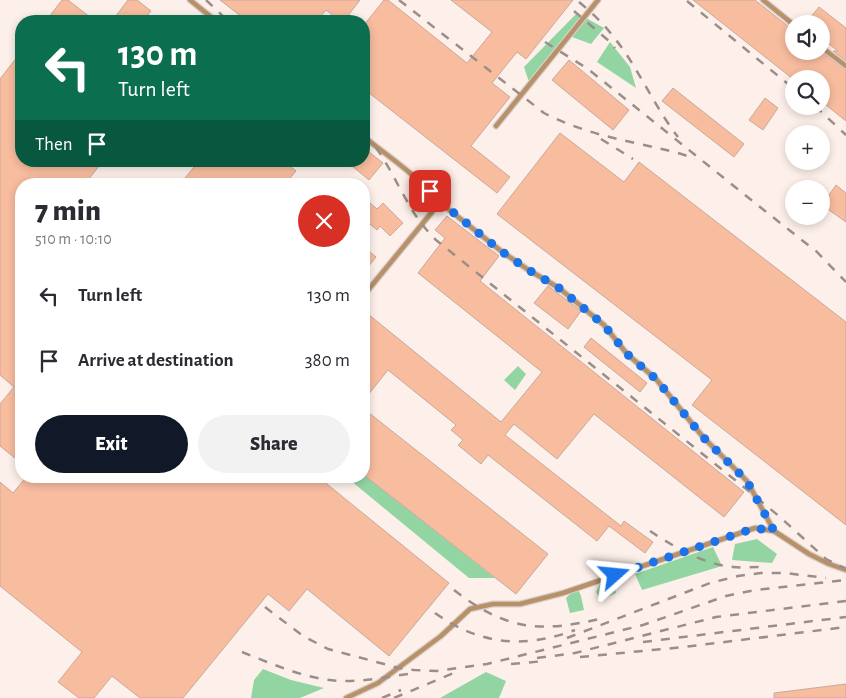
<!DOCTYPE html>
<html lang="en">
<head>
<meta charset="utf-8">
<style>
  :root { --surface:#fff; --page:#f2f2f3; --text:#2b2b33; --muted:#7c7c81; --accent:#111827 }
  body { margin:0; font-family:"Alegreya Sans",sans-serif; background:var(--page); color:var(--text); height:100vh; display:flex; flex-direction:column; font-size:19px; white-space:nowrap }
  * { box-sizing:border-box; margin:0 }
  p { font-size:16px; color:var(--muted) }
  .icon { flex:none; width:28px; height:28px; fill:none; stroke:currentColor; stroke-width:2; stroke-linecap:round; stroke-linejoin:round }
  .map { position:relative; flex:1; overflow:hidden }
  .sheet { position:absolute; left:15px; top:178px; width:355px; height:305px; display:flex; flex-direction:column; background:var(--surface); border-radius:20px; box-shadow:0 2px 8px #0003 }
  .sheet>* { flex:none }
  .guide { position:absolute; left:15px; top:15px; width:355px; height:152px; border-radius:20px; box-shadow:0 2px 8px #0003; background:#0b6e4f; color:#fff; overflow:hidden }
  .tools { position:absolute; left:785px; top:15px; display:grid; gap:10px }
  .tools a { display:grid; place-items:center; width:45px; height:45px; border-radius:50%; background:var(--surface); box-shadow:0 2px 8px #0003; font-size:25px }
  .pin { position:absolute; display:grid; place-items:center; width:42px; height:42px; color:#fff; margin:-21px; border-radius:10px; box-shadow:0 2px 8px #0006 }
  .me { position:absolute; width:55px; margin:-28px; rotate:72deg; stroke-linejoin:round; filter:drop-shadow(0 0 4px #0008) }
  .turn { display:flex; align-items:center; gap:18px; height:105px; padding:0 20px; font-size:22px }
  .turn .icon { width:65px; height:65px; stroke-width:2.5 }
  .turn b { display:block; font-size:35px; line-height:42px }
  .then { display:flex; align-items:center; height:48px; padding:0 20px; background:#0003; gap:10px; font-size:19px }
  .round { display:grid; place-items:center; flex:none; width:52px; height:52px; border-radius:26px; background:var(--page) }
  .headline { display:flex; align-items:center; justify-content:space-between; height:85px; padding:0 20px }
  h1 { font-size:30px; font-weight:800; line-height:38px }
  .primary-button { display:flex; gap:10px; margin-top:auto; padding:10px 20px }
  .primary-button a { flex:1; height:58px; border-radius:30px; background:var(--accent); color:#fff; font-size:20px; font-weight:800; line-height:58px; text-align:center }
  .primary-button a+a { background:var(--page); color:var(--text) }
  ul { padding:0; list-style:none }
  li { display:flex; align-items:center; gap:15px; height:65px; padding:0 20px }
  li div { flex:1 }
  li b { display:block; font-size:19px }
  li em { font-style:normal }
  .map>svg:first-child { display:block }
  .green { fill:#92d4a2 }
  .building { fill:#f8bc9f; stroke:#c8a99b }
  .lines { fill:none; stroke-linecap:round; stroke-linejoin:round }
  .lane-casing { stroke:#dbcec8; stroke-width:7 }
  .lane { stroke:#b79169; stroke-width:4.5 }
  .rail { stroke:#9b8e88; stroke-width:2.5; stroke-dasharray:9 9; stroke-linecap:butt }
  .route { stroke:#1a73e8; stroke-width:9; stroke-dasharray:0 16.2 }
</style>
</head>
<body>
<div class="map">
<svg width="846" height="698" viewBox="0 0 846 698">
  <rect width="100%" height="100%" fill="#fdf0ea"/>
  <g class="green">
    <polygon points="577,13 604,28 591,44 572,37 530,85 524,67"/>
    <polygon points="610,42 630,67 636,88 597,62"/>
    <polygon points="518,366 526,374 515,390 504,380"/>
    <polygon points="364,475 495,578 469,578 345,476"/>
    <polygon points="757,539 777,554 772,563 732,560 735,544"/>
    <polygon points="713,547 722,566 642,590 635,574"/>
    <polygon points="603,578 613,580 616,593 601,600 596,592"/>
    <polygon points="577,587 581,596 584,610 570,613 566,598"/>
    <polygon points="263,669 291,680 324,688 300,698 251,698 254,680"/>
    <polygon points="486,672 506,681 499,698 440,698"/>
  </g>
  <g class="building">
    <polygon points="62,0 68,0 95,21 46,21"/>
    <polygon points="128,0 137,0 151,11 143,21 112,21"/>
    <polygon points="220,0 360,0 344,21 340,21 326,10 317,21 247,21"/>
    <polygon points="384,0 388,0 467,63 492,32 451,0 573,0 526,59 517,52 492,83 510,97 471,146 510,177 497,193 364,89 364,25"/>
    <polygon points="693,0 755,0 794,31 794,51 820,51 846,70 846,121 821,101 821,79 793,79"/>
    <polygon points="819,7 846,28 846,61 833,51 838,51 821,38 821,24 805,24"/>
    <polygon points="21,52 21,161 103,161 85,184 21,184 21,463 0,446 0,404 14,387 0,375 0,79"/>
    <polygon points="569,60 629,110 613,130 552,80"/>
    <polygon points="673,88 744,144 734,157 662,101"/>
    <polygon points="765,98 778,108 763,130 749,120"/>
    <polygon points="560,133 624,182 639,162 846,322 846,525 692,405 712,380 497,214"/>
    <polygon points="364,148 383,163 369,180 346,161 364,161"/>
    <polygon points="199,161 284,161 296,171 285,184 180,184"/>
    <polygon points="836,185 846,193 846,222 822,205"/>
    <polygon points="364,198 377,209 383,203 403,223 390,236 380,226 377,230 364,219"/>
    <polygon points="447,216 499,256 480,281 744,492 724,517 594,414 557,459 514,424 505,435 621,526 624,521 653,542 645,553 609,526 597,541 488,455 481,464 458,445 463,440 451,430 456,425 388,370 364,400 364,320 368,314 501,422 542,372 418,273 445,238 435,230"/>
    <polygon points="364,247 376,257 364,272"/>
    <polygon points="548,286 581,311 568,329 534,303"/>
    <polygon points="591,338 647,383 640,392 584,347"/>
    <polygon points="364,409 548,554 516,594 364,475"/>
    <polygon points="27,476 317,476 449,583 389,656 307,589 289,611 268,594 183,698 140,698 112,676 94,698 79,698 58,682 82,652 0,586 0,482 13,493"/>
    <polygon points="846,684 846,698 774,698 774,693"/>
  </g>
  <g class="lines">
    <g class="lane-casing">
      <g id="lane">
        <polyline points="190,0 216,21"/>
        <polyline points="763,0 794,25"/>
        <polyline points="821,47 846,66"/>
        <polyline points="496,126 598,0"/>
        <path d="M364,137C389,157 418,176 438,201L432,212L364,295"/>
        <polyline points="438,201 501,251 527,269 559,288 604,325 627,354 656,379 703,437 747,481 774,531"/>
        <polyline points="346,698 378,683 441,636 470,609 493,604 520,604 563,593 755,528 774,531 809,554 829,564 846,570"/>
      </g>
    </g>
    <use href="#lane" class="lane"/>
    <g class="rail">
      <polyline points="206,0 228,21"/>
      <path d="M399,0L544,113C573,128 603,136 635,143C656,148 676,151 695,159"/>
      <polyline points="687,1 794,89"/>
      <path d="M579,2C591,12 602,22 612,35C638,66 653,105 678,137"/>
      <polyline points="574,11 609,41 615,48"/>
      <polyline points="545,42 588,69 760,207 817,252 846,282"/>
      <polyline points="815,106 846,135"/>
      <path d="M364,134C384,153 395,182 410,206C417,219 426,230 436,240L745,488L780,517L826,559L846,569"/>
      <polyline points="601,139 633,159"/>
      <path d="M650,531C674,547 703,564 733,567C743,568 754,567 765,567"/>
      <path d="M454,590C507,631 540,633 604,618"/>
      <polyline points="265,607 303,636 328,649 399,668 414,670 437,671 487,664 643,625 726,596 755,590 846,580"/>
      <path d="M435,613C480,645 524,649 575,630"/>
      <polyline points="567,638 710,583 738,576 761,573 785,573 826,578"/>
      <polyline points="643,642 846,617"/>
      <path d="M242,652C275,665 310,681 346,681C369,681 392,676 415,673"/>
      <polyline points="580,657 684,647 846,627"/>
      <polyline points="537,658 575,653 716,617 846,601"/>
      <polyline points="511,664 545,661"/>
      <polyline points="382,698 401,690"/>
      <polyline points="394,698 456,672"/>
    </g>
  </g>
  <g class="lines">
    <polyline class="route" points="430,191 438,200 501,251 527,269 559,288 604,325 627,354 656,379 703,437 747,481 774,531 755,528 615,575"/>
  </g>
</svg>
<div class="tools">
<a><svg class="icon" aria-label="sound" viewBox="0 0 24 24"><path d="M4 9h4l5-4v14l-5-4H4zM17 9q2 3 0 6"/></svg></a>
<a><svg class="icon" aria-label="search" viewBox="0 0 24 24"><circle cx="10" cy="10" r="6"/><path d="M15 15l6 6"/></svg></a>
<a>+</a>
<a>−</a>
</div>
<div class="pin" style="left:430px;top:191px;background:#d93025"><svg class="icon" aria-label="arrive" viewBox="0 0 24 24"><path d="M6 21V4h12l-3 4 3 4H6"/></svg></div>
<svg class="me" style="left:615px;top:575px" viewBox="-20 -20 40 40"><path d="M0-17L14 15 0 8-14 15z" fill="#1a73e8" stroke="#fff" stroke-width="4"/></svg>
<div class="guide">
<div class="turn"><svg class="icon" aria-label="left" viewBox="0 0 24 24"><path d="M17 20v-9H6M10 6l-5 5 5 5"/></svg><div><b>130 m</b>Turn left</div></div>
<div class="then">Then<svg class="icon" aria-label="arrive" viewBox="0 0 24 24"><path d="M6 21V4h12l-3 4 3 4H6"/></svg></div>
</div>
<section class="sheet">
<div class="headline"><div><h1>7 min</h1><p>510 m · 10:10</p></div><a class="round" style="background:#d93025;color:#fff"><svg class="icon" aria-label="close" viewBox="0 0 24 24"><path d="M6 6l12 12M18 6L6 18"/></svg></a></div>
<ul>
<li><svg class="icon" aria-label="left" viewBox="0 0 24 24"><path d="M17 20v-9H6M10 6l-5 5 5 5"/></svg><div><b>Turn left</b></div><em>130 m</em></li>
<li><svg class="icon" aria-label="arrive" viewBox="0 0 24 24"><path d="M6 21V4h12l-3 4 3 4H6"/></svg><div><b>Arrive at destination</b></div><em>380 m</em></li>
</ul>
<div class="primary-button"><a>Exit</a><a>Share</a></div>
</section>
</div>
</body>
</html>
